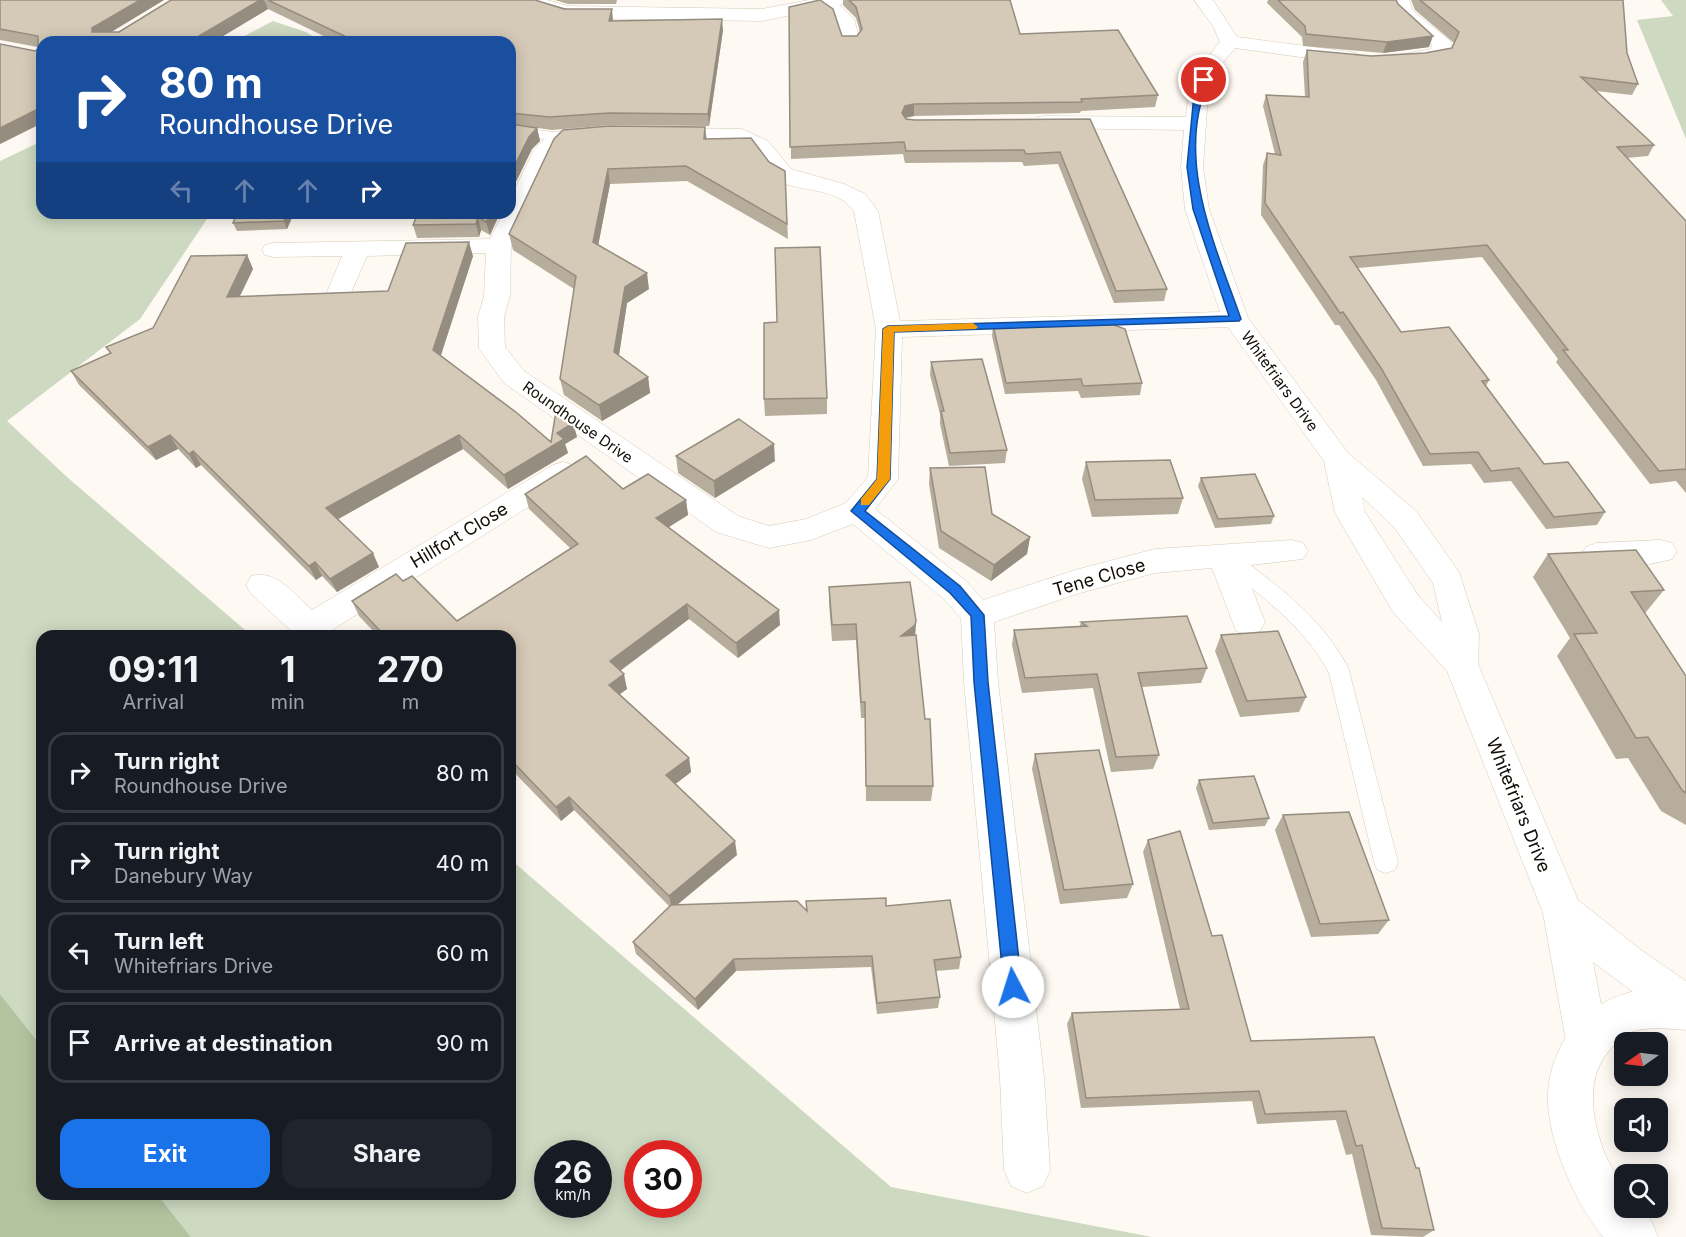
<!DOCTYPE html>
<html lang="en">
<head>
<meta charset="utf-8">
<style>
  :root { --surface:#171b24; --page:#20242c; --text:#f1f3f6; --muted:#9ea1a6; --line:#363941; --accent:#1a73e8 }
  body { margin:0; font-family:Inter,sans-serif; background:var(--page); color:var(--text); height:100vh; display:flex; flex-direction:column; font-size:22px; white-space:nowrap }
  * { box-sizing:border-box; margin:0 }
  p { font-size:20px; color:var(--muted) }
  .icon { flex:none; width:33px; height:33px; fill:none; stroke:currentColor; stroke-width:2; stroke-linecap:round; stroke-linejoin:round }
  .map { position:relative; flex:1; overflow:hidden }
  .sheet { position:absolute; left:36px; top:630px; width:480px; height:570px; display:flex; flex-direction:column; background:var(--surface); border-radius:18px; box-shadow:0 3px 15px #0003 }
  .sheet>* { flex:none }
  .banner { position:absolute; left:36px; top:36px; width:480px; height:183px; border-radius:18px; box-shadow:0 3px 15px #0003; background:#1a4fa0; color:#fff; overflow:hidden }
  .needle { width:39px; rotate:256deg }
  .controls { position:absolute; left:1614px; top:1032px; display:grid; gap:12px }
  .controls a { display:grid; place-items:center; width:54px; height:54px; border-radius:12px; background:var(--surface); box-shadow:0 3px 15px #0003; font-size:30px }
  .speed { position:absolute; left:534px; top:1140px; display:flex; gap:12px; font-size:30px; font-weight:700; text-align:center }
  .speed>* { display:grid; place-content:center; width:78px; height:78px; border-radius:50%; background:var(--surface); box-shadow:0 3px 15px #0003; line-height:1 }
  .speed small { font-size:15px; font-weight:400 }
  .speed .limit { border:9px solid #d22; background:#fff; color:#111 }
  .pin { position:absolute; display:grid; place-items:center; width:51px; height:51px; color:#fff; margin:-26px; border:3px solid #fff; border-radius:50%; box-shadow:0 2px 6px #0007 }
  .me { position:absolute; width:66px; margin:-33px; rotate:355deg; stroke-linejoin:round; filter:drop-shadow(0 0 4px #0008) }
  .turn { display:flex; align-items:center; gap:21px; height:126px; padding:0 24px; font-size:27px }
  .turn .icon { width:78px; height:78px; stroke-width:2.5 }
  .turn b { display:block; font-size:42px; line-height:51px }
  .lanes { display:flex; align-items:center; height:57px; padding:0 24px; background:#0003; justify-content:center; gap:30px; direction:ltr }
  .lanes .off { opacity:.35 }
  .eta { display:flex; justify-content:space-evenly; align-items:center; height:102px; text-align:center }
  .eta b { font-size:36px; font-weight:700; line-height:42px }
  .action { display:flex; gap:12px; margin-top:auto; padding:12px 24px }
  .action a { flex:1; height:69px; border-radius:18px; background:var(--accent); color:#fff; font-size:24px; font-weight:700; line-height:69px; text-align:center }
  .action a+a { background:var(--page); color:var(--text) }
  ul { padding:0; list-style:none }
  li { display:flex; align-items:center; gap:18px; height:81px; margin:0 12px 9px; padding:0 12px; border:3px solid var(--line); border-radius:18px }
  li div { flex:1 }
  li b { display:block; font-size:22px }
  li em { font-style:normal }
  .map>svg:first-child { display:block }
  .green { fill:#cdd9c1; fill-rule:evenodd }
  .forest { fill:#b2c39e }
  .lines { fill:none; stroke-linecap:round; stroke-linejoin:round }
  .service-casing { stroke:#d7cbb8; stroke-width:1 }
  .minor-casing { stroke:#d7cbb8; stroke-width:1 }
  .tertiary-casing { stroke:#d7cbb8; stroke-width:1 }
  .service { fill:#fff; fill-rule:evenodd }
  .minor { fill:#fff; fill-rule:evenodd }
  .tertiary { fill:#fff; fill-rule:evenodd }
  .wall { fill:#b7ad9d }
  .shaded-wall { fill:#958d80 }
  .building { fill:#d5c9b7; stroke:#958d80; stroke-width:1.5 }
  .route { fill:#1a73e8; stroke:#114b97; stroke-width:1.5 }
  .slow { fill:#f59e0b }
  .labels { text-anchor:middle; dominant-baseline:central; stroke-width:4.5; stroke-linejoin:round; paint-order:stroke }
  .far-street-label { font-size:15px; fill:#120d07; stroke:#fff }
  .street-label { font-size:18px; fill:#120d07; stroke:#fff }
</style>
</head>
<body>
<div class="map">
<svg width="1686" height="1237" viewBox="0 0 1686 1237">
  <rect width="100%" height="100%" fill="#fef9f2"/>
  <g class="green">
    <polygon points="1661,0 1686,0 1686,139 1637,20 1673,16"/>
    <polygon points="273,21 306,32 322,42 233,42"/>
    <polygon points="42,141 42,213 211,213 140,319 7,421 67,477 252,636 42,636 42,1047 0,994 0,161"/>
    <path d="M510,859L891,1187L1152,1237H191L157,1194H510ZM548,1154H598V1204H548ZM638,1154H688V1204H638Z"/>
  </g>
  <polygon class="forest" points="0,994 42,1047 42,1194 157,1194 191,1237 0,1237"/>
  <g class="lines">
    <g class="service-casing">
      <g id="service">
        <polygon points="510,126 559,133 566,137 559,141 510,134"/>
        <path d="M1224,548L1231,550C1278,587 1318,613 1348,667L1398,862L1395,870L1386,873L1377,870L1374,862L1329,673C1303,624 1259,595 1217,560L1214,555L1217,550Z"/>
      </g>
    </g>
    <g class="minor-casing">
      <g id="minor">
        <polygon points="518,0 547,0 568,6 762,9 809,0 846,0 840,5 854,19 860,41 857,45 843,45 835,19 821,9 762,21 567,18 520,4"/>
        <path d="M1194,0H1213L1237,37L1351,52L1358,54L1361,58L1358,62L1351,64L1235,48L1220,66L1208,95L1203,167L1209,209L1248,318L1348,453L1416,511L1459,572L1479,634L1478,664L1578,900L1641,950L1686,981V1026L1671,1020L1593,962L1608,1041L1602,1056L1587,1062L1572,1056L1566,1041L1543,913L1447,671L1393,612L1335,513L1324,461L1228,327L902,337L898,479L875,509L966,581L983,600L1075,570L1155,549L1292,540L1303,543L1308,551L1303,559L1243,566L1265,622L1260,631L1248,635L1236,631L1212,568L1155,573L1080,593L994,622L998,682L1044,1077L1050,1170L1043,1186L1027,1193L1011,1186L1004,1170L1000,1077L964,682L961,618L944,599L853,524L811,540L769,548L716,532L504,383L479,348L478,317L484,296L486,253L367,256L349,297L340,300L331,297L327,292L342,256L274,257L265,255L262,250L265,245L274,243L490,239L503,213H510V199L534,150L551,132L611,127L742,129L768,141L791,169L844,184L865,194L878,211L900,321L1220,312L1185,209L1181,167L1184,130L1045,128L1037,127L1034,122L1037,117L1045,116L1186,117C1188,87 1200,65 1220,42L1213,26ZM611,139C644,140 727,133 752,150C761,157 765,172 775,179C796,193 835,185 854,211L876,329L868,477L846,503L806,519L769,526L738,516L524,371L505,347L504,317L510,296L511,246L555,153L565,143ZM1362,497L1394,527L1433,583L1442,622L1417,594L1365,512Z"/>
        <polygon points="1391,0 1409,0 1413,11 1449,40 1452,44 1447,57 1399,66 1392,64 1389,60 1392,56 1431,49 1432,45 1399,18"/>
        <path d="M563,462L573,465L578,472L573,479L332,630L336,636H297L251,594L246,585L251,576C276,569 294,594 312,610L553,465Z"/>
        <path d="M1661,540L1672,543L1677,551L1672,559C1648,566 1610,570 1586,563L1581,555L1586,547L1597,543Z"/>
      </g>
    </g>
    <g class="tertiary-casing">
      <path id="tertiary" d="M1659,988H1686V1030C1669,1029 1648,1026 1631,1032C1626,1034 1621,1039 1617,1043C1585,1070 1590,1112 1603,1149C1613,1175 1624,1177 1624,1208H1640L1651,1220L1658,1237H1603C1575,1203 1546,1138 1548,1093C1552,1032 1598,990 1659,988Z"/>
    </g>
    <use href="#service" class="service"/>
    <use href="#minor" class="minor"/>
    <use href="#tertiary" class="tertiary"/>
  </g>
  <g class="wall">
    <polygon points="0,0 164,0 111,32 119,32 171,0 535,0 613,21 723,30 709,126 611,125 552,130 517,125 537,128 540,141 532,149 510,194 510,42 336,42 268,9 213,42 42,42 42,123 0,144 0,44 35,51 38,49 38,47 0,40"/>
    <polygon points="555,0 617,0 616,4 568,4"/>
    <polygon points="843,0 1010,0 1020,34 1158,95 1155,107 1081,111 1080,113 914,116 905,118 906,119 915,120 1090,119 1167,289 1164,301 1114,303 1058,164 1024,166 1022,162 905,163 903,154 791,159 789,7 842,36 857,36 860,32 856,18 843,5"/>
    <polygon points="1268,0 1396,0 1398,4 1429,47 1383,53 1303,46 1302,37 1267,3"/>
    <polygon points="1411,0 1623,0 1627,53 1638,84 1632,95 1596,91 1654,145 1648,156 1627,158 1686,221 1686,493 1676,481 1650,484 1556,362 1558,359 1482,257 1358,268 1401,332 1489,380 1486,386 1544,464 1605,512 1597,525 1546,529 1511,481 1484,483 1471,464 1423,466 1376,380 1339,325 1335,325 1261,215 1263,165 1267,153 1275,154 1263,106 1266,95 1305,97 1303,62 1307,50 1371,56 1425,53 1452,48 1454,43 1415,10"/>
    <polygon points="609,126 707,139 769,162 785,171 788,239 687,181 610,184 598,245 649,289 627,303 619,355 648,377 650,393 602,421 564,395 560,379 574,289 513,250 509,234"/>
    <polygon points="237,213 294,213 287,229 237,231 233,223"/>
    <polygon points="418,213 500,213 490,235 481,230 479,237 417,238 413,225"/>
    <polygon points="247,255 253,269 240,296 388,291 473,256 441,355 551,442 573,423 577,437 565,444 568,453 508,489 463,449 338,519 379,567 337,592 322,576 316,580 201,465 196,468 178,449 156,460 79,385 71,371 110,353 106,347 153,328"/>
    <polygon points="777,322 827,398 827,414 765,416 764,399"/>
    <polygon points="993,325 1142,383 1140,395 1081,398 1078,391 1005,394 992,336"/>
    <polygon points="931,362 1007,450 1005,463 949,466 940,424 940,414 930,375"/>
    <polygon points="676,456 775,461 715,498 678,473"/>
    <polygon points="1086,462 1183,498 1178,514 1092,517 1082,479"/>
    <polygon points="930,468 992,514 1030,537 1027,554 991,581 939,548 929,484"/>
    <polygon points="1201,478 1274,516 1271,524 1215,528 1198,486"/>
    <polygon points="623,489 686,500 688,515 669,527 780,625 738,658 689,619 620,671 627,689 620,694 689,758 691,772 675,784 737,855 677,905 807,911 886,906 961,957 959,969 936,971 940,997 938,1008 877,1014 871,967 736,971 698,1010 636,954 633,942 670,907 574,810 561,821 510,768 510,636 378,636 359,616 352,601 403,581 457,621 570,548 529,509 525,494"/>
    <polygon points="1548,554 1664,590 1646,612 1644,613 1686,676 1686,825 1661,811 1628,758 1616,759 1557,656 1570,638 1533,577"/>
    <polygon points="829,587 916,621 915,635 933,786 931,801 866,801 865,718 861,718 856,640 832,641 829,603"/>
    <polygon points="1081,622 1207,668 1201,683 1142,687 1159,755 1153,769 1111,772 1093,688 1022,693 1012,645 1014,630 1080,626"/>
    <polygon points="1221,635 1306,697 1299,712 1240,717 1215,651"/>
    <polygon points="1035,754 1133,884 1127,898 1060,904 1032,769"/>
    <polygon points="1199,780 1269,818 1265,826 1209,830 1196,788"/>
    <polygon points="1283,815 1389,920 1378,934 1311,937 1275,830"/>
    <polygon points="1148,840 1212,936 1251,1041 1374,1037 1434,1230 1423,1237 1371,1235 1352,1154 1346,1155 1336,1120 1257,1124 1252,1101 1081,1108 1067,1024 1072,1013 1180,1009 1143,852"/>
  </g>
  <g class="shaded-wall">
    <polygon points="140,0 164,0 98,40 92,32 92,28"/>
    <polygon points="260,0 264,0 268,9 213,42 189,42"/>
    <polygon points="612,9 613,21 609,21"/>
    <polygon points="722,19 723,30 709,126 708,114"/>
    <polygon points="1433,36 1429,47 1383,53 1387,42"/>
    <polygon points="914,104 914,116 904,118 902,113 905,106"/>
    <polygon points="42,107 42,123 0,144 0,128"/>
    <polygon points="705,127 707,142 704,139"/>
    <polygon points="537,128 540,141 532,149 510,194 510,175 529,137"/>
    <polygon points="608,169 610,184 596,257 593,242"/>
    <polygon points="287,213 294,213 287,229 284,221"/>
    <polygon points="491,213 500,213 490,235 486,222"/>
    <polygon points="478,217 481,230 479,237 476,224"/>
    <polygon points="469,242 473,256 438,364 433,350"/>
    <polygon points="247,255 253,269 233,310 227,297"/>
    <polygon points="647,273 649,289 627,303 617,368 614,352 625,287"/>
    <polygon points="648,377 650,393 602,421 599,405"/>
    <polygon points="573,423 577,437 565,444 568,453 508,489 504,475 559,442 557,433"/>
    <polygon points="170,435 178,449 156,460 148,447"/>
    <polygon points="459,435 463,449 333,522 326,508"/>
    <polygon points="774,444 775,461 715,498 714,481"/>
    <polygon points="193,451 201,465 196,468 189,454"/>
    <polygon points="686,500 688,515 659,533 656,518"/>
    <polygon points="1030,537 1027,554 991,581 994,565"/>
    <polygon points="373,553 379,567 337,592 330,579"/>
    <polygon points="315,562 322,576 316,580 309,566"/>
    <polygon points="687,604 689,619 613,676 610,661"/>
    <polygon points="779,610 780,625 738,658 736,643"/>
    <polygon points="916,621 915,637 901,636"/>
    <polygon points="624,674 627,689 613,699 609,685"/>
    <polygon points="689,758 691,772 669,789 666,775"/>
    <polygon points="569,797 574,810 561,821 556,807"/>
    <polygon points="735,841 737,855 672,909 669,896"/>
    <polygon points="734,959 736,971 698,1010 695,999"/>
  </g>
  <g class="building">
    <polygon points="0,0 140,0 92,28 92,32 119,32 171,0 260,0 189,42 42,42 42,107 0,128 0,44 35,51 38,49 38,36 0,29"/>
    <polygon points="268,0 535,0 564,9 612,9 609,21 722,19 708,114 609,113 549,117 510,113 510,42 357,42"/>
    <polygon points="820,0 833,9 842,36 857,36 862,29 856,7 849,0 1010,0 1020,34 1118,30 1158,95 1081,99 1082,102 914,104 905,106 902,113 906,119 915,120 1090,119 1167,289 1116,291 1060,152 1026,154 1024,150 906,151 904,142 790,147 789,7"/>
    <polygon points="1278,0 1396,0 1398,4 1433,36 1387,42 1306,34 1305,26"/>
    <polygon points="1420,0 1623,0 1627,53 1638,84 1581,77 1654,145 1617,147 1686,221 1686,470 1685,469 1659,471 1563,350 1568,350 1487,245 1350,257 1401,332 1449,327 1489,380 1482,381 1544,464 1568,462 1605,512 1554,517 1519,468 1491,471 1478,452 1430,454 1381,368 1343,312 1340,313 1265,203 1267,153 1281,155 1266,95 1309,97 1307,50 1371,56 1425,53 1452,48 1459,32"/>
    <polygon points="510,124 537,128 529,137 510,175"/>
    <polygon points="609,126 705,127 704,139 751,138 769,162 785,171 787,224 686,166 608,169 593,242 647,273 625,287 614,352 648,377 599,405 560,379 576,276 509,234 554,139 563,130"/>
    <polygon points="237,213 287,213 284,221 233,223"/>
    <polygon points="418,213 491,213 486,222 478,217 476,224 413,225"/>
    <polygon points="469,242 433,350 517,413 551,442 556,411 573,423 557,433 564,439 504,475 459,435 326,508 373,553 330,579 315,562 309,566 193,451 189,454 170,435 148,447 71,371 111,353 106,347 153,328 191,256 247,255 227,297 388,291 406,243"/>
    <polygon points="820,247 827,398 764,399 764,323 777,322 775,248"/>
    <polygon points="1104,321 1125,329 1142,383 1083,386 1081,379 1006,383 993,325"/>
    <polygon points="982,359 1007,450 950,453 941,411 944,411 931,362"/>
    <polygon points="739,419 774,444 714,481 676,456"/>
    <polygon points="586,456 623,489 648,474 686,500 656,518 779,610 736,643 687,604 610,661 624,674 609,685 689,758 666,775 735,841 669,896 569,797 556,807 510,759 510,636 385,636 352,601 396,574 403,581 412,576 457,621 578,544 525,494"/>
    <polygon points="1170,460 1183,498 1095,500 1086,462"/>
    <polygon points="985,467 992,514 1030,537 994,565 941,531 930,468"/>
    <polygon points="1255,474 1274,516 1218,519 1201,478"/>
    <polygon points="1636,550 1664,590 1631,592 1686,676 1686,793 1682,790 1648,737 1636,738 1574,634 1597,633 1548,554"/>
    <polygon points="910,582 916,621 915,625 901,636 916,635 925,719 930,719 933,786 866,786 865,702 861,702 856,624 832,625 829,587"/>
    <polygon points="1187,616 1207,668 1138,673 1159,755 1116,757 1097,674 1025,678 1014,630 1087,626 1081,622"/>
    <polygon points="1278,631 1306,697 1247,701 1221,635"/>
    <polygon points="1099,750 1133,884 1064,890 1035,754"/>
    <polygon points="1254,776 1269,818 1213,823 1199,780"/>
    <polygon points="1349,812 1389,920 1320,924 1283,815"/>
    <polygon points="1180,831 1212,936 1222,935 1251,1041 1374,1037 1416,1168 1419,1168 1434,1230 1382,1228 1362,1145 1356,1146 1346,1111 1265,1114 1259,1091 1086,1098 1072,1013 1189,1009 1148,840"/>
    <polygon points="886,898 886,906 950,900 961,957 934,960 940,997 877,1003 872,956 734,959 695,999 633,942 671,905 797,901 807,911 806,901"/>
  </g>
  <path class="route" d="M1202,78L1209,80C1174,158 1215,245 1241,319L1239,321L894,332L890,479L865,511L960,586L984,615L988,682L1022,987L1019,992L1013,995L1007,992L1004,987L974,682L971,616L950,593L851,511L877,479L883,329L888,326L1229,316L1193,209L1187,167L1194,95Z"/>
  <polygon class="slow" points="973,323 978,327 976,329 894,332 890,479 869,505 861,505 861,499 877,479 883,329 888,326"/>
  <g class="labels">
    <g class="far-street-label">
      <text transform="translate(1280 381) rotate(54)">Whitefriars Drive</text>
      <text transform="translate(578 422) rotate(35)">Roundhouse Drive</text>
    </g>
    <g class="street-label">
      <text transform="translate(459 535) rotate(-31)">Hillfort Close</text>
      <text transform="translate(1099 577) rotate(-16)">Tene Close</text>
      <text transform="translate(1519 805) rotate(68)">Whitefriars Drive</text>
    </g>
  </g>
</svg>
<div class="controls">
<a><svg class="needle" viewBox="-14 -14 28 28"><path d="M0-13l5 13h-10z" fill="#e53935"/><path d="M0 13l5-13h-10z" fill="#9ea1a6"/></svg></a>
<a><svg class="icon" aria-label="sound" viewBox="0 0 24 24"><path d="M4 9h4l5-4v14l-5-4H4zM17 9q2 3 0 6"/></svg></a>
<a><svg class="icon" aria-label="search" viewBox="0 0 24 24"><circle cx="10" cy="10" r="6"/><path d="M15 15l6 6"/></svg></a>
</div>
<div class="speed"><div>26<small>km/h</small></div><div class="limit">30</div></div>
<div class="pin" style="left:1204px;top:80px;background:#d93025"><svg class="icon" aria-label="arrive" viewBox="0 0 24 24"><path d="M6 21V4h12l-3 4 3 4H6"/></svg></div>
<svg class="me" style="left:1013px;top:987px" viewBox="-20 -20 40 40"><circle r="19" fill="#fff"/><path d="M0-13L10 11 0 6-10 11z" fill="#1a73e8"/></svg>
<div class="banner">
<div class="turn"><svg class="icon" aria-label="right" viewBox="0 0 24 24"><path d="M7 20v-9h11M14 6l5 5-5 5"/></svg><div><b>80 m</b>Roundhouse Drive</div></div>
<div class="lanes"><svg class="icon off" aria-label="left" viewBox="0 0 24 24"><path d="M17 20v-9H6M10 6l-5 5 5 5"/></svg><svg class="icon off" aria-label="ahead" viewBox="0 0 24 24"><path d="M12 20V5M6 11l6-6 6 6"/></svg><svg class="icon off" aria-label="ahead" viewBox="0 0 24 24"><path d="M12 20V5M6 11l6-6 6 6"/></svg><svg class="icon" aria-label="right" viewBox="0 0 24 24"><path d="M7 20v-9h11M14 6l5 5-5 5"/></svg></div>
</div>
<section class="sheet">
<div class="eta">
<div><b>09:11</b><p>Arrival</p></div>
<div><b>1</b><p>min</p></div>
<div><b>270</b><p>m</p></div>
</div>
<ul>
<li><svg class="icon" aria-label="right" viewBox="0 0 24 24"><path d="M7 20v-9h11M14 6l5 5-5 5"/></svg><div><b>Turn right</b><p>Roundhouse Drive</p></div><em>80 m</em></li>
<li><svg class="icon" aria-label="right" viewBox="0 0 24 24"><path d="M7 20v-9h11M14 6l5 5-5 5"/></svg><div><b>Turn right</b><p>Danebury Way</p></div><em>40 m</em></li>
<li><svg class="icon" aria-label="left" viewBox="0 0 24 24"><path d="M17 20v-9H6M10 6l-5 5 5 5"/></svg><div><b>Turn left</b><p>Whitefriars Drive</p></div><em>60 m</em></li>
<li><svg class="icon" aria-label="arrive" viewBox="0 0 24 24"><path d="M6 21V4h12l-3 4 3 4H6"/></svg><div><b>Arrive at destination</b></div><em>90 m</em></li>
</ul>
<div class="action"><a>Exit</a><a>Share</a></div>
</section>
</div>
</body>
</html>
